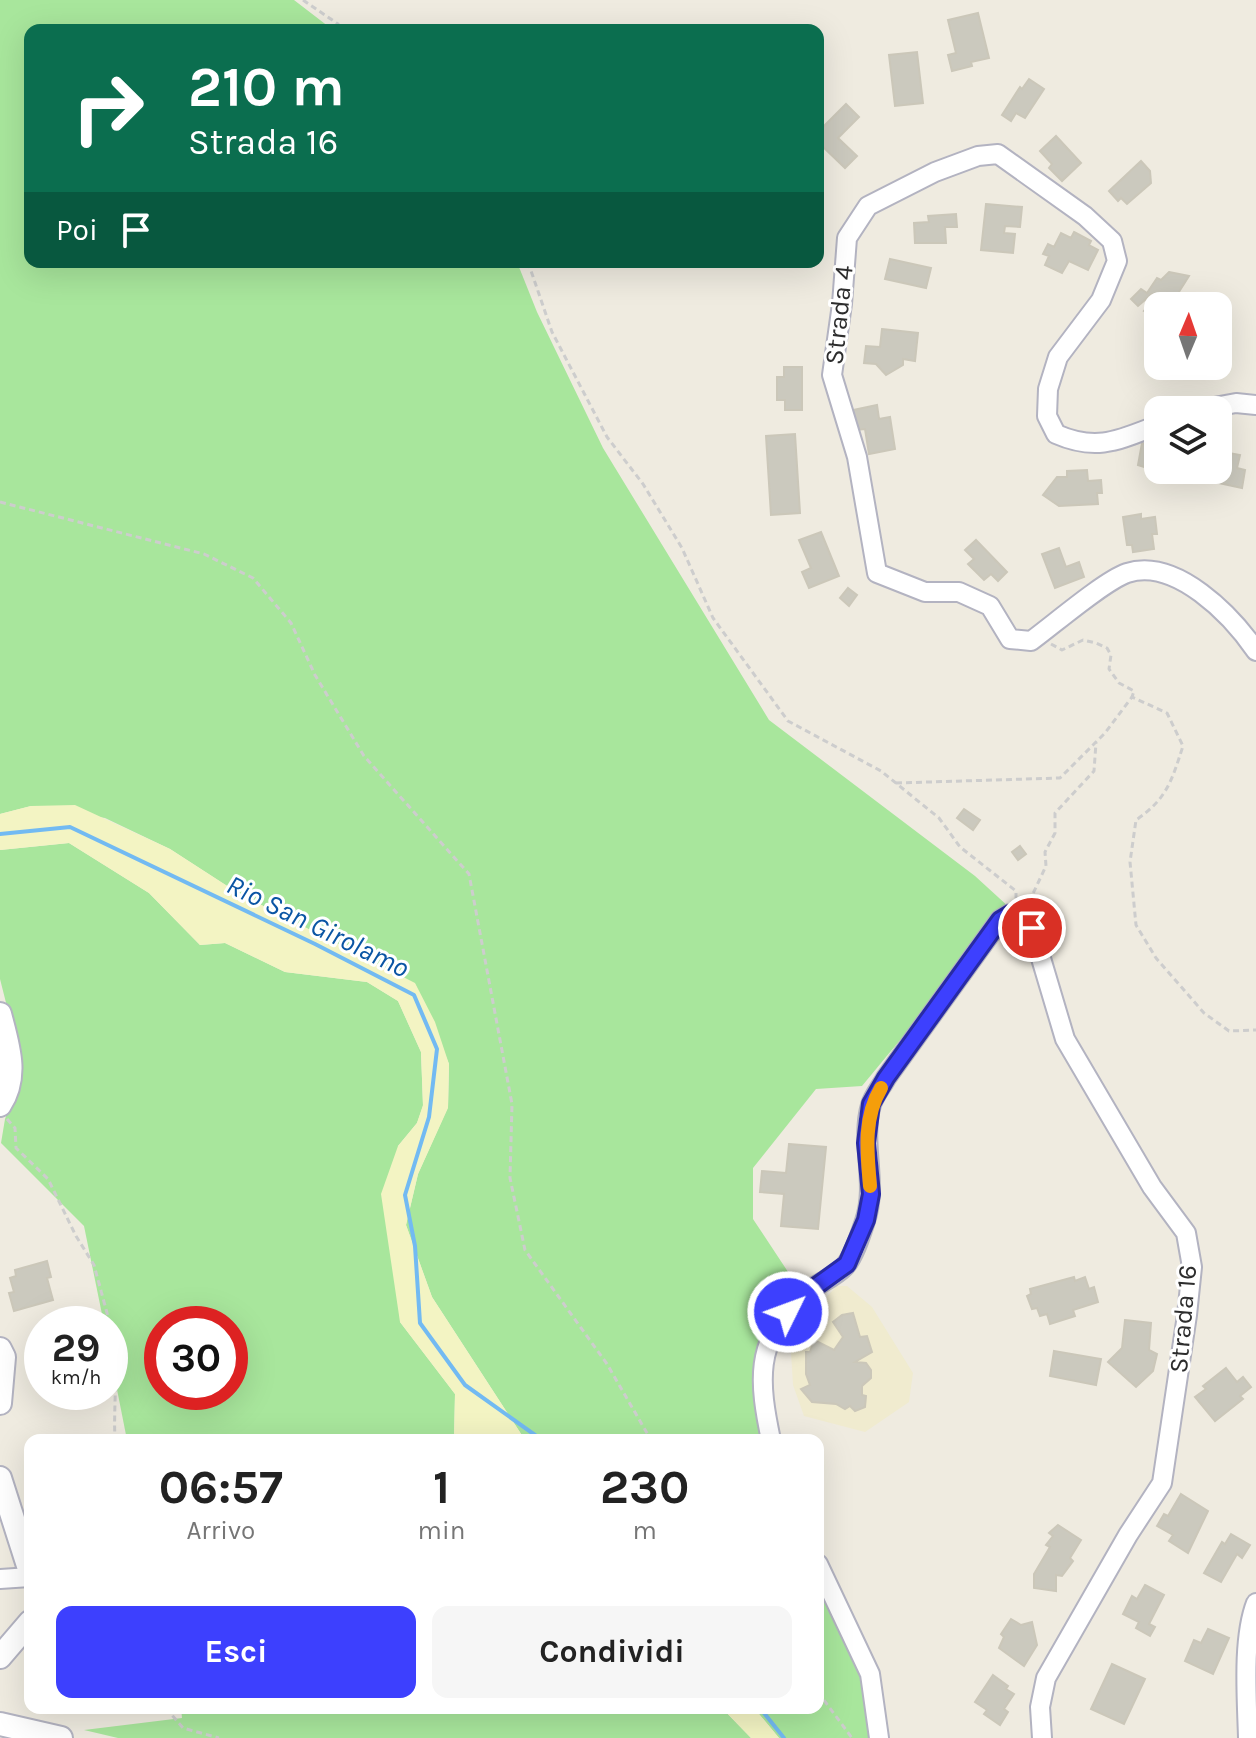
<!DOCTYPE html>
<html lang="it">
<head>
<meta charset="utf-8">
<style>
  :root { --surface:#fff; --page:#f6f6f6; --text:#222; --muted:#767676; --accent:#3d40fe }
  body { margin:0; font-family:Karla,sans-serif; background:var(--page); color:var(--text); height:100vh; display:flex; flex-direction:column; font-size:30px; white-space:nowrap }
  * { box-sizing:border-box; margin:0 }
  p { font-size:26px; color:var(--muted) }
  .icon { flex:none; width:44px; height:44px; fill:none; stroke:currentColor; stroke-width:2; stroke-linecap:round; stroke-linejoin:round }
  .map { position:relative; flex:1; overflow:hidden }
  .drawer { position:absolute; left:24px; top:1434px; width:800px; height:280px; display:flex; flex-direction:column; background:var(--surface); border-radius:16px; box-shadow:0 8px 32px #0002 }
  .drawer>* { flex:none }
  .guide { position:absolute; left:24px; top:24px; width:800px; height:244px; border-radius:16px; box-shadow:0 8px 32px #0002; background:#0b6e4f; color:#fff; overflow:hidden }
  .needle { width:52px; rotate:2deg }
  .buttons { position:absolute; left:1144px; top:292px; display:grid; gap:16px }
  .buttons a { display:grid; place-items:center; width:88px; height:88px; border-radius:16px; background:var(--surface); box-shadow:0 8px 32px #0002; font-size:40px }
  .speed { position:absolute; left:24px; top:1306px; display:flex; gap:16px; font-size:40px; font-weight:700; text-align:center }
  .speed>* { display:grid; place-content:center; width:104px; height:104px; border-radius:50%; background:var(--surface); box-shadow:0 8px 32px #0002; line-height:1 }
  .speed small { font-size:20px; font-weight:400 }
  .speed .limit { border:12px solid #d22; background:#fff; color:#111 }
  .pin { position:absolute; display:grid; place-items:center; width:68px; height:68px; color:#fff; margin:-34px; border:4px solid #fff; border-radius:50%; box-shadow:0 2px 8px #0007 }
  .me { position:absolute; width:88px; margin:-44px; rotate:48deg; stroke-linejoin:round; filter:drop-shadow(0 0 6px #0008) }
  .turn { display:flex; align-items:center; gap:28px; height:168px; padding:0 32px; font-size:36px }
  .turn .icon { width:104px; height:104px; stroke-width:2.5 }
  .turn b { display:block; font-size:56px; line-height:68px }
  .then { display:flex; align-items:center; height:76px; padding:0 32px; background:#0003; gap:16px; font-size:30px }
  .eta { display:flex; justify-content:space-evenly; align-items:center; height:136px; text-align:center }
  .eta b { font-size:48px; font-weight:700; line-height:56px }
  .cta { display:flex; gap:16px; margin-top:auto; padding:16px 32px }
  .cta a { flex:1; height:92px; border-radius:16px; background:var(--accent); color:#fff; font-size:32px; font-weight:700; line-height:92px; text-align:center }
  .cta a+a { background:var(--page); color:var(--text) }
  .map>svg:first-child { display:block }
  .education { fill:#f0ebcf }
  .green { fill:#a8e69c; fill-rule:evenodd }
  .sand { fill:#f3f4c3 }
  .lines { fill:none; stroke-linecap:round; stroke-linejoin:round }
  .stream { stroke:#72baf2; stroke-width:4 }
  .building { fill:#cbc9be; stroke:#cbc7b9; stroke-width:2 }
  .minor-casing { stroke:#b3b3c1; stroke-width:22 }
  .tertiary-casing { stroke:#b3b3c1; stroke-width:26 }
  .path { stroke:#cdcdcd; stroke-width:3; stroke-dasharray:6 4; stroke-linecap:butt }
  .minor { stroke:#fff; stroke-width:18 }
  .tertiary { stroke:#fff; stroke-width:22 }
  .route-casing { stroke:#282aa5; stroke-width:20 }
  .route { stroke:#3d40fe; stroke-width:14 }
  .slow { stroke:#f59e0b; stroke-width:14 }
  .labels { text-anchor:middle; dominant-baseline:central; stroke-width:6; stroke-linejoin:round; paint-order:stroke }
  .street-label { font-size:26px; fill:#2d2d2d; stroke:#fff }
  .water-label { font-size:28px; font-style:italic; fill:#0a55a4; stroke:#fff }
</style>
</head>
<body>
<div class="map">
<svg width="1256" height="1738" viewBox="0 0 1256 1738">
  <rect width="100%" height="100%" fill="#efebe0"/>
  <polygon class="education" points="837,1286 847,1286 872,1307 913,1373 909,1402 865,1432 804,1416 793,1385 791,1353 805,1319"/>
  <g class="green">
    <path d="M0,0H294L333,30H30V262H517L537,312L603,448L769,720L975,876L1010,908L985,928L905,1034L862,1086L816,1089L753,1168V1219L798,1287C745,1345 754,1368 768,1440H525L432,1297L406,1225L418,1174L448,1107L449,1064L415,984L238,893L170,849L105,818L31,806L0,814Z"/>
    <path d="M69,843L149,893L200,945L225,943L285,972L367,982L398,1001L421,1052L423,1106L417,1123L398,1146L400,1322L455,1394L454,1440H127L110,1354V1324H104L84,1226L1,1143L5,1119L13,1098L18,1050L0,979V850ZM162,1324H230V1392H162Z"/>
    <polygon points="818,1586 860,1663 872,1738 779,1738 754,1708 818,1708"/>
    <polygon points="181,1708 722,1708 751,1738 118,1738 84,1730 182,1718"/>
  </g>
  <g class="sand">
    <polygon points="75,805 170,849 238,893 415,983 435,1022 449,1064 448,1108 418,1174 406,1225 432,1297 525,1440 454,1440 455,1394 400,1322 381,1194 398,1146 417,1123 423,1105 421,1052 398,1001 367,982 285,972 225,943 200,945 149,893 69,843 0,850 0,814 31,806"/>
    <polygon points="722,1708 754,1708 779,1738 751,1738"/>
  </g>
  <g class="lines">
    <g class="stream">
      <polyline points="0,834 70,827 315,944 414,995 437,1049 429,1117 405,1195 415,1246 420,1323 465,1385 542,1440"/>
      <polyline points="760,1708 784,1738"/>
    </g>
  </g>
  <g class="building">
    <polygon points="978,13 989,58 971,62 972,66 952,71 948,55 956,53 948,20"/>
    <polygon points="917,52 923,103 895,106 889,55"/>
    <polygon points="1029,79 1044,89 1025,118 1016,113 1011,121 1002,115 1020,87 1022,89"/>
    <polygon points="846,104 859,117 838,138 857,156 845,168 818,142 818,132"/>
    <polygon points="1056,136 1081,163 1062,181 1049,168 1052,164 1040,151"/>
    <polygon points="1141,161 1150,171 1151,183 1127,204 1121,198 1118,201 1109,191"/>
    <polygon points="986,204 1022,207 1020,227 1005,226 1004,233 1015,234 1013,253 981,250"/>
    <polygon points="956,214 957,227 945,227 946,243 915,243 914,223 929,222 928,216"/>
    <polygon points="1074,232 1091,241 1089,245 1098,250 1088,270 1069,261 1062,273 1045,265 1049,256 1043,254 1048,244 1054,247 1061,233 1071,238"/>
    <polygon points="890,259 931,268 926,288 885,279"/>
    <polygon points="1169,272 1189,276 1170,306 1158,306 1158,319 1144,311 1156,297 1152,294 1138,306 1131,299 1141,289 1147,293 1157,278 1161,280"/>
    <polygon points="882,329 918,333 915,361 903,359 903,365 886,375 876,364 864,363 866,346 880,347"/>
    <polygon points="784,367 802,367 802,410 785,410 785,400 777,400 777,377 784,377"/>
    <polygon points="877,405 879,419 890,417 895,449 869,454 865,429 856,430 853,410"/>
    <polygon points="795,434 800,513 771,515 766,436"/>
    <polygon points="1142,443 1158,448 1158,470 1164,470 1163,473 1138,465"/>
    <polygon points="1218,451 1240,455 1237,468 1245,470 1242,488 1200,479 1202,470 1218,470"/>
    <polygon points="1087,470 1088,481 1101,480 1102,493 1097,493 1098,504 1059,506 1043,495 1057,477 1067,477 1067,471"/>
    <polygon points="1141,514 1141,519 1155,517 1157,534 1152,534 1154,549 1133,552 1132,545 1127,545 1123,517"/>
    <polygon points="821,532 839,576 809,588 802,572 811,568 799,540"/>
    <polygon points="976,540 1007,572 998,581 991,574 984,580 968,564 974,559 965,550"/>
    <polygon points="1059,548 1066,567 1079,562 1084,577 1055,588 1042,554"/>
    <polygon points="848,588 857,595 849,606 840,598"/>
    <polygon points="964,809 980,820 973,830 957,818"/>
    <polygon points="1020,846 1026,854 1018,860 1012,852"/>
    <polygon points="789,1144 826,1147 818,1229 781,1226 784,1194 760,1192 762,1171 786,1173"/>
    <polygon points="47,1261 51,1277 47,1278 53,1300 14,1311 9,1293 14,1292 10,1278 16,1276 15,1270"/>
    <polygon points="1074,1277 1075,1281 1085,1277 1089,1289 1094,1287 1098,1302 1073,1310 1075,1316 1050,1324 1047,1314 1040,1316 1037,1308 1032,1309 1027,1296 1031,1294 1030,1289"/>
    <polygon points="853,1313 860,1337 867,1336 872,1352 855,1362 866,1363 871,1370 871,1378 862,1386 862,1395 866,1396 865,1407 855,1411 850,1406 845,1409 836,1404 812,1402 801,1389 810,1385 806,1374 806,1352 810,1352 814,1340 834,1350 843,1337 833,1322 842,1315"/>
    <polygon points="1125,1320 1151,1323 1149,1350 1157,1354 1153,1371 1136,1387 1108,1362 1122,1348"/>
    <polygon points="42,1329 42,1357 36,1357 36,1330"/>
    <polygon points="1054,1351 1101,1359 1096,1385 1050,1376"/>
    <polygon points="1226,1368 1237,1382 1243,1377 1251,1387 1240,1396 1243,1399 1215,1421 1195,1397 1206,1389 1203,1386"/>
    <polygon points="1181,1494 1208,1511 1188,1553 1169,1541 1173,1535 1157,1526 1164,1514 1168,1516"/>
    <polygon points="1058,1525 1081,1540 1070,1558 1073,1561 1062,1576 1056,1575 1056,1591 1034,1588 1034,1574 1050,1547 1046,1545 1053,1536 1049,1533"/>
    <polygon points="1231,1534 1250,1545 1242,1558 1237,1554 1221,1582 1204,1573 1222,1542 1225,1544"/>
    <polygon points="1145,1585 1164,1595 1149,1624 1155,1627 1150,1636 1136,1628 1139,1622 1123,1614 1132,1596 1137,1599"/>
    <polygon points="1011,1619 1021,1625 1032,1622 1037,1645 1024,1666 999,1648 1004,1637 1001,1634"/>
    <polygon points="1208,1629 1229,1638 1213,1674 1185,1661 1194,1640 1201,1643"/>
    <polygon points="1112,1664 1145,1679 1124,1724 1091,1709"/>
    <polygon points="993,1675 1008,1686 1006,1689 1014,1694 1004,1709 1008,1712 1000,1725 984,1714 987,1710 975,1702"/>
  </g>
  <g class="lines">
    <g class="minor-casing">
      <g id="minor">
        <polyline points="1198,410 1236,403 1256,405"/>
        <path d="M1158,425C1119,440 1097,452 1056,434L1047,416L1048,389L1058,357L1101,300L1117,261L1112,241L1085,216L998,154L978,156L935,172L868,206L847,238L842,304L832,375L857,457L877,573L925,592H959L990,606L1010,639L1031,641C1053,625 1104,581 1127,573C1176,557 1232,616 1256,651"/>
        <path d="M771,1440C759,1383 754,1342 800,1298C813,1285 833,1279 845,1266C854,1256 861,1233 865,1221C878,1183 860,1143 871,1105C874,1095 882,1086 886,1078L1000,920L1010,914L1021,915L1032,928L1065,1039L1152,1187L1186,1233L1192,1267L1187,1315L1162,1483L1128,1535L1046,1678L1040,1707L1042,1738"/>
        <polyline points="818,1564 870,1674 879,1738"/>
        <polyline points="0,1579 30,1577"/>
        <path d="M1248,1738C1247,1699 1242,1639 1256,1603"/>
      </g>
    </g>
    <g class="tertiary-casing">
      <g id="tertiary">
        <path d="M0,1014C8,1045 19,1076 0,1105"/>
        <polyline points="0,1349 4,1357 0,1403"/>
        <polyline points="0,1478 30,1572"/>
        <polyline points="0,1657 30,1622"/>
        <polyline points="0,1724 61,1738"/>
      </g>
    </g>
    <g class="path">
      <polyline points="303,0 338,24 341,30"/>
      <polyline points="528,262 552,332 607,437 643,484 682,548 713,618 788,721 881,771 939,818 960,847 1016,891 1016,898"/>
      <polyline points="0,502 204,554 253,578 291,623 315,675 364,756 469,874 512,1104 510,1178 525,1250 607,1364 651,1440"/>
      <polyline points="1051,644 1062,650 1083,640 1096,643 1107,648 1111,655 1109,669 1119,683 1134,691 1132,697"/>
      <path d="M896,783L1060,778L1105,733L1132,697L1167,713L1183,746C1172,780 1167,799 1136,820L1130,862L1136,925L1156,958L1204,1013L1229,1031L1256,1030"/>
      <polyline points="1029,902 1046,866 1045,852 1055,833 1055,813 1094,771 1096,743"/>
      <polyline points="7,1119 15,1128 16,1148 48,1179 76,1236 94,1265 110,1324"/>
      <path d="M110,1326C120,1364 113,1401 115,1440"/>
      <polyline points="818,1692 852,1738"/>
      <polyline points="166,1708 183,1728 219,1738"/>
    </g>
    <use href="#minor" class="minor"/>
    <use href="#tertiary" class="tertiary"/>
  </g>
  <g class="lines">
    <g class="route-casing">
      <polyline id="route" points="788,1312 801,1297 847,1264 866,1220 871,1194 866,1143 871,1104 886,1078 1000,920 1010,914 1021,915 1032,928"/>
    </g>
    <use href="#route" class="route"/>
    <path class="slow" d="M870,1186C867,1152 863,1118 881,1088"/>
  </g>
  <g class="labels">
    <g class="street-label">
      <text transform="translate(839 315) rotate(-84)">Strada 4</text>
      <text transform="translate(1183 1319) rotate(-85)">Strada 16</text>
    </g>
    <g class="water-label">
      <text transform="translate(318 926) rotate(26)">Rio San Girolamo</text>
    </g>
  </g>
</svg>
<div class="buttons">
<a><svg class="needle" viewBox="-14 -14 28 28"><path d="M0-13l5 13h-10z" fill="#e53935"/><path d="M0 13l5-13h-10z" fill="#767676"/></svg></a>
<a><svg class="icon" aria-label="layers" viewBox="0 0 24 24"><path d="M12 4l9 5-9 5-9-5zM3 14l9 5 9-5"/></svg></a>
</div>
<div class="speed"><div>29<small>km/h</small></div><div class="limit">30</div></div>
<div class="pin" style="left:1032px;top:928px;background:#d93025"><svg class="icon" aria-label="arrive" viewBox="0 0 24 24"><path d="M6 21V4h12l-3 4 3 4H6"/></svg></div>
<svg class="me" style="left:788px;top:1312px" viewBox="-20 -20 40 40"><circle r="17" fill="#3d40fe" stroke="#fff" stroke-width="3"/><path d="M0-11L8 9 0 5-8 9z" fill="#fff"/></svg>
<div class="guide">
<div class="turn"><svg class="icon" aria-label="right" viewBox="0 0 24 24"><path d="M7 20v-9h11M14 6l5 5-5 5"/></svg><div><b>210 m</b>Strada 16</div></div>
<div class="then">Poi<svg class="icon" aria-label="arrive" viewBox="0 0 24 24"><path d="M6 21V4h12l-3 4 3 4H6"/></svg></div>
</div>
<section class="drawer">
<div class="eta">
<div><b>06:57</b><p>Arrivo</p></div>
<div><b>1</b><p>min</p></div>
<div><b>230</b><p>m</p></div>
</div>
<div class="cta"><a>Esci</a><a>Condividi</a></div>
</section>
</div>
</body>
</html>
